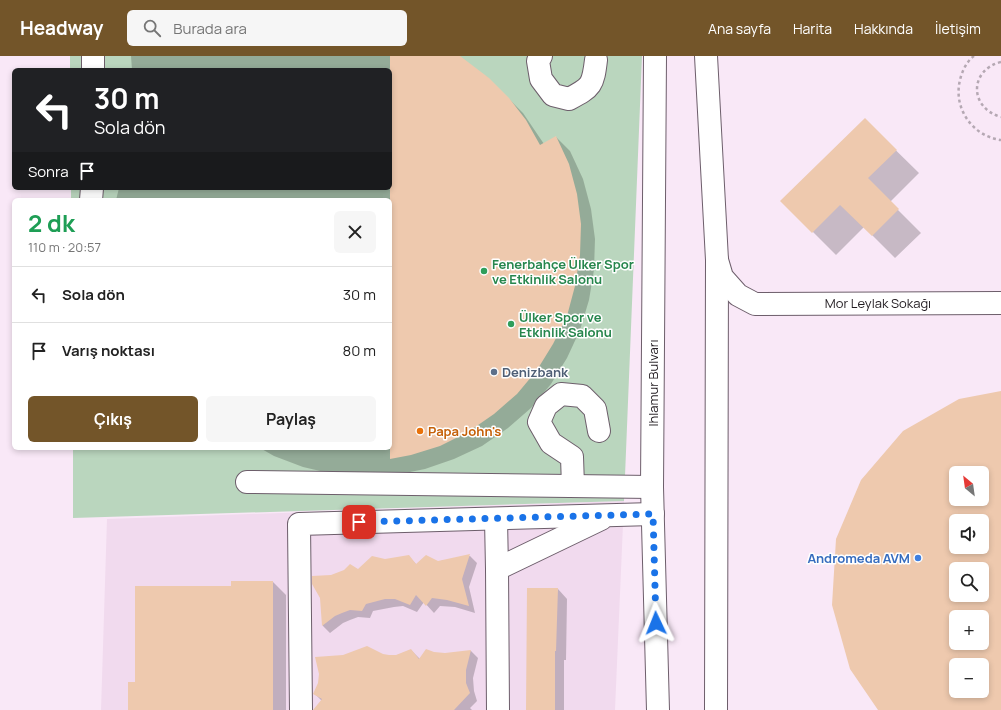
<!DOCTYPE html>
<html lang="tr">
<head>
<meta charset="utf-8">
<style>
  :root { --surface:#fff; --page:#f6f6f6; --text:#222; --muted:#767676; --line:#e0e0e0; --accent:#735529 }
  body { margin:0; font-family:Manrope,sans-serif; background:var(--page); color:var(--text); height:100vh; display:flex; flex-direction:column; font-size:15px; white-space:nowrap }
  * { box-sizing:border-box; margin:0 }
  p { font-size:13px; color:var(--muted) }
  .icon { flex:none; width:22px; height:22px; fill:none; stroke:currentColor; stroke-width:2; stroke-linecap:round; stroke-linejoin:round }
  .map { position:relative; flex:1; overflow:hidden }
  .details { position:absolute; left:12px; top:142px; width:380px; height:252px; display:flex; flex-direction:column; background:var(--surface); border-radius:6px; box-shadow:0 2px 6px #0003 }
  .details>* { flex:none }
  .banner { position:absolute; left:12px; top:12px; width:380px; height:122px; border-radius:6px; box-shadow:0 2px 6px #0003; background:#202124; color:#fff; overflow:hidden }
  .needle { width:26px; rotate:331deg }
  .tools { position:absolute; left:949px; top:410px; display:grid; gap:8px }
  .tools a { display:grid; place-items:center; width:40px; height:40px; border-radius:6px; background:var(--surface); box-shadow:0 2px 6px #0003; font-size:20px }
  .pin { position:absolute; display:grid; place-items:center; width:34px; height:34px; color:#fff; margin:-17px; border-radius:8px; box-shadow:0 2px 6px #0006 }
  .me { position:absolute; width:44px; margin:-22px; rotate:358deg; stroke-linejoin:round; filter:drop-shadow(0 0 3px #0008) }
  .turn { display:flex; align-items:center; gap:14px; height:84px; padding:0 16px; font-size:18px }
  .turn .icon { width:52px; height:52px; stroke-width:2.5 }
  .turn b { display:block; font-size:28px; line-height:34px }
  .then { display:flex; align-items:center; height:38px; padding:0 16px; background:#0003; gap:8px; font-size:15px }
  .round { display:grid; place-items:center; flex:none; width:42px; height:42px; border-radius:6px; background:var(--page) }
  .overview { display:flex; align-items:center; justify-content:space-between; height:68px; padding:0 16px }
  h1 { font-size:24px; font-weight:700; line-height:30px; color:#1e9e55 }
  .action { display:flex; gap:8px; margin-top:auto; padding:8px 16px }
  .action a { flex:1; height:46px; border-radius:6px; background:var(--accent); color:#fff; font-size:16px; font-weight:700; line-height:46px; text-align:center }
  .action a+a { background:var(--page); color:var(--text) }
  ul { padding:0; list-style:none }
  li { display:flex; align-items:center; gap:12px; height:56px; padding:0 16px; border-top:1px solid var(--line) }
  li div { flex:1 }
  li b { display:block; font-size:15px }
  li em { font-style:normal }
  header { display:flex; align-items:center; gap:24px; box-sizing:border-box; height:56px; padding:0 20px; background:var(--accent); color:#fff }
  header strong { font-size:19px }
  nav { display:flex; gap:22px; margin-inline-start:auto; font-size:14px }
  .search { width:280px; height:36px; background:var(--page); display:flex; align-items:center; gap:10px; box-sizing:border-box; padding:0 14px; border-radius:6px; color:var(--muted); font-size:15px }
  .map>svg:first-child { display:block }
  .built { fill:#f1daee }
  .green { fill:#bad6be }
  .shadow { fill:#0003 }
  .building { fill:#eec9ae; fill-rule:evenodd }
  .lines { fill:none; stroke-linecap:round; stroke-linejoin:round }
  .minor-casing { stroke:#6d5e6b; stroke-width:24 }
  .major-casing { stroke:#6d5e6b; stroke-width:24 }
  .path { stroke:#b5a8b3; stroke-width:2.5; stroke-dasharray:3 3; stroke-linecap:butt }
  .minor { stroke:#fff; stroke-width:22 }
  .major { stroke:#fff; stroke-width:22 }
  .route { stroke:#1a73e8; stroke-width:7; stroke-dasharray:0 12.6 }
  .leisure-dot { fill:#2e9e5b; stroke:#fff; stroke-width:1.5 }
  .service-dot { fill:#5c6f8a; stroke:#fff; stroke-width:1.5 }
  .food-dot { fill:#e8710a; stroke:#fff; stroke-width:1.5 }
  .shop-dot { fill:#3f7fe0; stroke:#fff; stroke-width:1.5 }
  .labels { text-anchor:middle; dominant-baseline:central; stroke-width:3; stroke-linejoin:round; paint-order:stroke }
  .leisure-label { font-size:13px; font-weight:bold; fill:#27864d; stroke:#fff; text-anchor:start }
  .street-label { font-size:13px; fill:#211b20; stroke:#fff }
  .service-label { font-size:13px; font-weight:bold; fill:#4e5e75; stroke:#fff; text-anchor:start }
  .food-label { font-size:13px; font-weight:bold; fill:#c56008; stroke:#fff; text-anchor:start }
  .shop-label { font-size:13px; font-weight:bold; fill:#366cbe; stroke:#fff; text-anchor:end }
</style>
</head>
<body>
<header>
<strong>Headway</strong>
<div class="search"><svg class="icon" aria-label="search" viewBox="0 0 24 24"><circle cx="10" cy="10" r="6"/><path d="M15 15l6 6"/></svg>Burada ara</div>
<nav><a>Ana sayfa</a><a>Harita</a><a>Hakkında</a><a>İletişim</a></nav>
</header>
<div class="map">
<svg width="1001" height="654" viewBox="0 0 1001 654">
  <rect width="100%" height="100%" fill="#f9e8f7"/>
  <polygon class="built" points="624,445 615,654 101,654 107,463"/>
  <polygon class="green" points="70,0 642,0 624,445 73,462 73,392 390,392 390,144 71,144 71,132 390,132 390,14 70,14"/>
  <g class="shadow">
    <polygon points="131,0 458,0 488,22 523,57 544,88 556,81 570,95 583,123 591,153 595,183 594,214 589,244 580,274 567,302 551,328 531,352 508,372 482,390 454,403 425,413 395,419 333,418 303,411 274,400 260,392 390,392 390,144 116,144 119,132 390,132 390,14 132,14"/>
    <polygon points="865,64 919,117 890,146 921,177 895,202 864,171 836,199 782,145"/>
    <polygon points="408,500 417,509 470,500 477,507 469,531 475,557 455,551 440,550 434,557 424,546 417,556 403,550 394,551 373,555 370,562 358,561 350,564 343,567 330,577 323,570 321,542 331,520 358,514 385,504"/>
    <polygon points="273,526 286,539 286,654 129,654 136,627 232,531"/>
    <polygon points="558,533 567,543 566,604 564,604 564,654 527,654"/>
    <polygon points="411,594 420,603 434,597 445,598 471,595 478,602 473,622 474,635 477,645 470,652 472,654 318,654 322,645 315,638 383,599 396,600"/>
  </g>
  <g class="building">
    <polygon points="390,0 460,0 489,22 509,42 526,64 540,89 556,80 569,108 577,138 581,168 580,199 575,230 567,260 553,288 537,314 517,338 494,358 468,376 440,390 411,399 390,403"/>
    <polygon points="865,62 897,94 868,122 899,153 872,180 840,149 812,177 780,145"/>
    <path d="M1001,335V654H878L850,613L832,549L836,483L861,424L903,375L959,343ZM956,417H982V443H956ZM956,465H982V491H956ZM956,513H982V539H956ZM956,561H982V587H956ZM956,609H982V635H956Z"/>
    <polygon points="470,498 462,523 469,550 447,544 432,542 426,550 416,539 410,549 395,543 385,543 366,548 362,555 350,554 342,557 335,560 322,570 320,542 312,528 312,520 331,519 344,514 350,508 358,513 372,500 385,503 409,499 416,508 426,499 438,505"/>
    <polygon points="231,525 273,525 273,654 128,654 128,626 135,626 135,530 231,530"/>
    <polygon points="527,532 558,532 556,595 555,595 555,654 526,654"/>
    <polygon points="367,590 383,598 389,599 396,599 411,593 419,603 426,593 434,596 445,597 471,594 466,614 466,627 470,637 454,654 313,654 322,643 313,638 318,627 319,618 315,601 343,599"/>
  </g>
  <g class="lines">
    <g class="minor-casing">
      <g id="minor">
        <path d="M541,0L538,5L541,23L553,39L569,43C592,31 593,29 596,4"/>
        <polyline points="93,14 93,0"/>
        <polyline points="91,144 92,132"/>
        <polyline points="717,204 722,221 738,239 755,248 1001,247"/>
        <polyline points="247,426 652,431"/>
        <polyline points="573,430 572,401 551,387 539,366 546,350 561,338 582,340 595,353 599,375"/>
        <polyline points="496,463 497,513"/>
        <polyline points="301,654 299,468 653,458"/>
        <polyline points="498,654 497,513 601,463"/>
      </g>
    </g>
    <g class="major-casing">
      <g id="major">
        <polyline points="655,0 652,431 658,654"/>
        <polyline points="706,0 717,204 716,654"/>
      </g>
    </g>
    <g class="path">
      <path d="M974,0C967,5 962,15 960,24C953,52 972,80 1001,84"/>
      <path d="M1001,6C969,14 969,52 1001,61"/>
    </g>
    <use href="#minor" class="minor"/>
    <use href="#major" class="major"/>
  </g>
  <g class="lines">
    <polyline class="route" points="359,466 653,458 656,567"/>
  </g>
  <g class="leisure-dot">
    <circle cx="484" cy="215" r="4"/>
    <circle cx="511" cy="268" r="4"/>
  </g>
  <circle class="service-dot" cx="494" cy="316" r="4"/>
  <circle class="food-dot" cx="420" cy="375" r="4"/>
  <circle class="shop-dot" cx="918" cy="502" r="4"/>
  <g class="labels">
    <g class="leisure-label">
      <text x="492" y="208">Fenerbahçe Ülker Spor<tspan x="492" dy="15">ve Etkinlik Salonu</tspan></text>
      <text x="519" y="261">Ülker Spor ve<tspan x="519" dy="15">Etkinlik Salonu</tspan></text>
    </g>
    <g class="street-label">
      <text x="878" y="247">Mor Leylak Sokağı</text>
      <text transform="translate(653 327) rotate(-90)">Ihlamur Bulvarı</text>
    </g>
    <g class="service-label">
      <text x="502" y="316">Denizbank</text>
    </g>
    <g class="food-label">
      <text x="428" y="375">Papa John's</text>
    </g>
    <g class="shop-label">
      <text x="910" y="502">Andromeda AVM</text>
    </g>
  </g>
</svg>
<div class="tools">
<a><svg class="needle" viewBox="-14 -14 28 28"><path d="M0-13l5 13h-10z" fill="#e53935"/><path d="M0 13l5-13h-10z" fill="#767676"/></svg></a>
<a><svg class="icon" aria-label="sound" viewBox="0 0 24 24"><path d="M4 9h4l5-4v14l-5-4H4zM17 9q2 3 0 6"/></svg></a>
<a><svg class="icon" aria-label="search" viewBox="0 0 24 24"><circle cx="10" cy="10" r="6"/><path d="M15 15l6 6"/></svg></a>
<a>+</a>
<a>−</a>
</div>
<div class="pin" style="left:359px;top:466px;background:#d93025"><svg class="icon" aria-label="arrive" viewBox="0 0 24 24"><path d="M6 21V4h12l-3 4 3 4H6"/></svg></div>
<svg class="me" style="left:656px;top:567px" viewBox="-20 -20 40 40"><path d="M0-17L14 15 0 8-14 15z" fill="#1a73e8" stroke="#fff" stroke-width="4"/></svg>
<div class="banner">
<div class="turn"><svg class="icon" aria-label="left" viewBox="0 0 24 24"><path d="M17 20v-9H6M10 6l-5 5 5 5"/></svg><div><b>30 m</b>Sola dön</div></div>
<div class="then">Sonra<svg class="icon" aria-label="arrive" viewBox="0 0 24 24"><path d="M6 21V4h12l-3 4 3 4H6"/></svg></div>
</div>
<section class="details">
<div class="overview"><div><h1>2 dk</h1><p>110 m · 20:57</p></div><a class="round"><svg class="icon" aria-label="close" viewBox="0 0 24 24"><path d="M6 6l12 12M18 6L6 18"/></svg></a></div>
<ul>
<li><svg class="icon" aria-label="left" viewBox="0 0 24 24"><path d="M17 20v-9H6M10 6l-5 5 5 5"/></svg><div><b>Sola dön</b></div><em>30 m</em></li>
<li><svg class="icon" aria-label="arrive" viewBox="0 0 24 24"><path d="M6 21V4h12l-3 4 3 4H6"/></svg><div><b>Varış noktası</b></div><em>80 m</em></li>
</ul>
<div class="action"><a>Çıkış</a><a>Paylaş</a></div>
</section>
</div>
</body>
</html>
